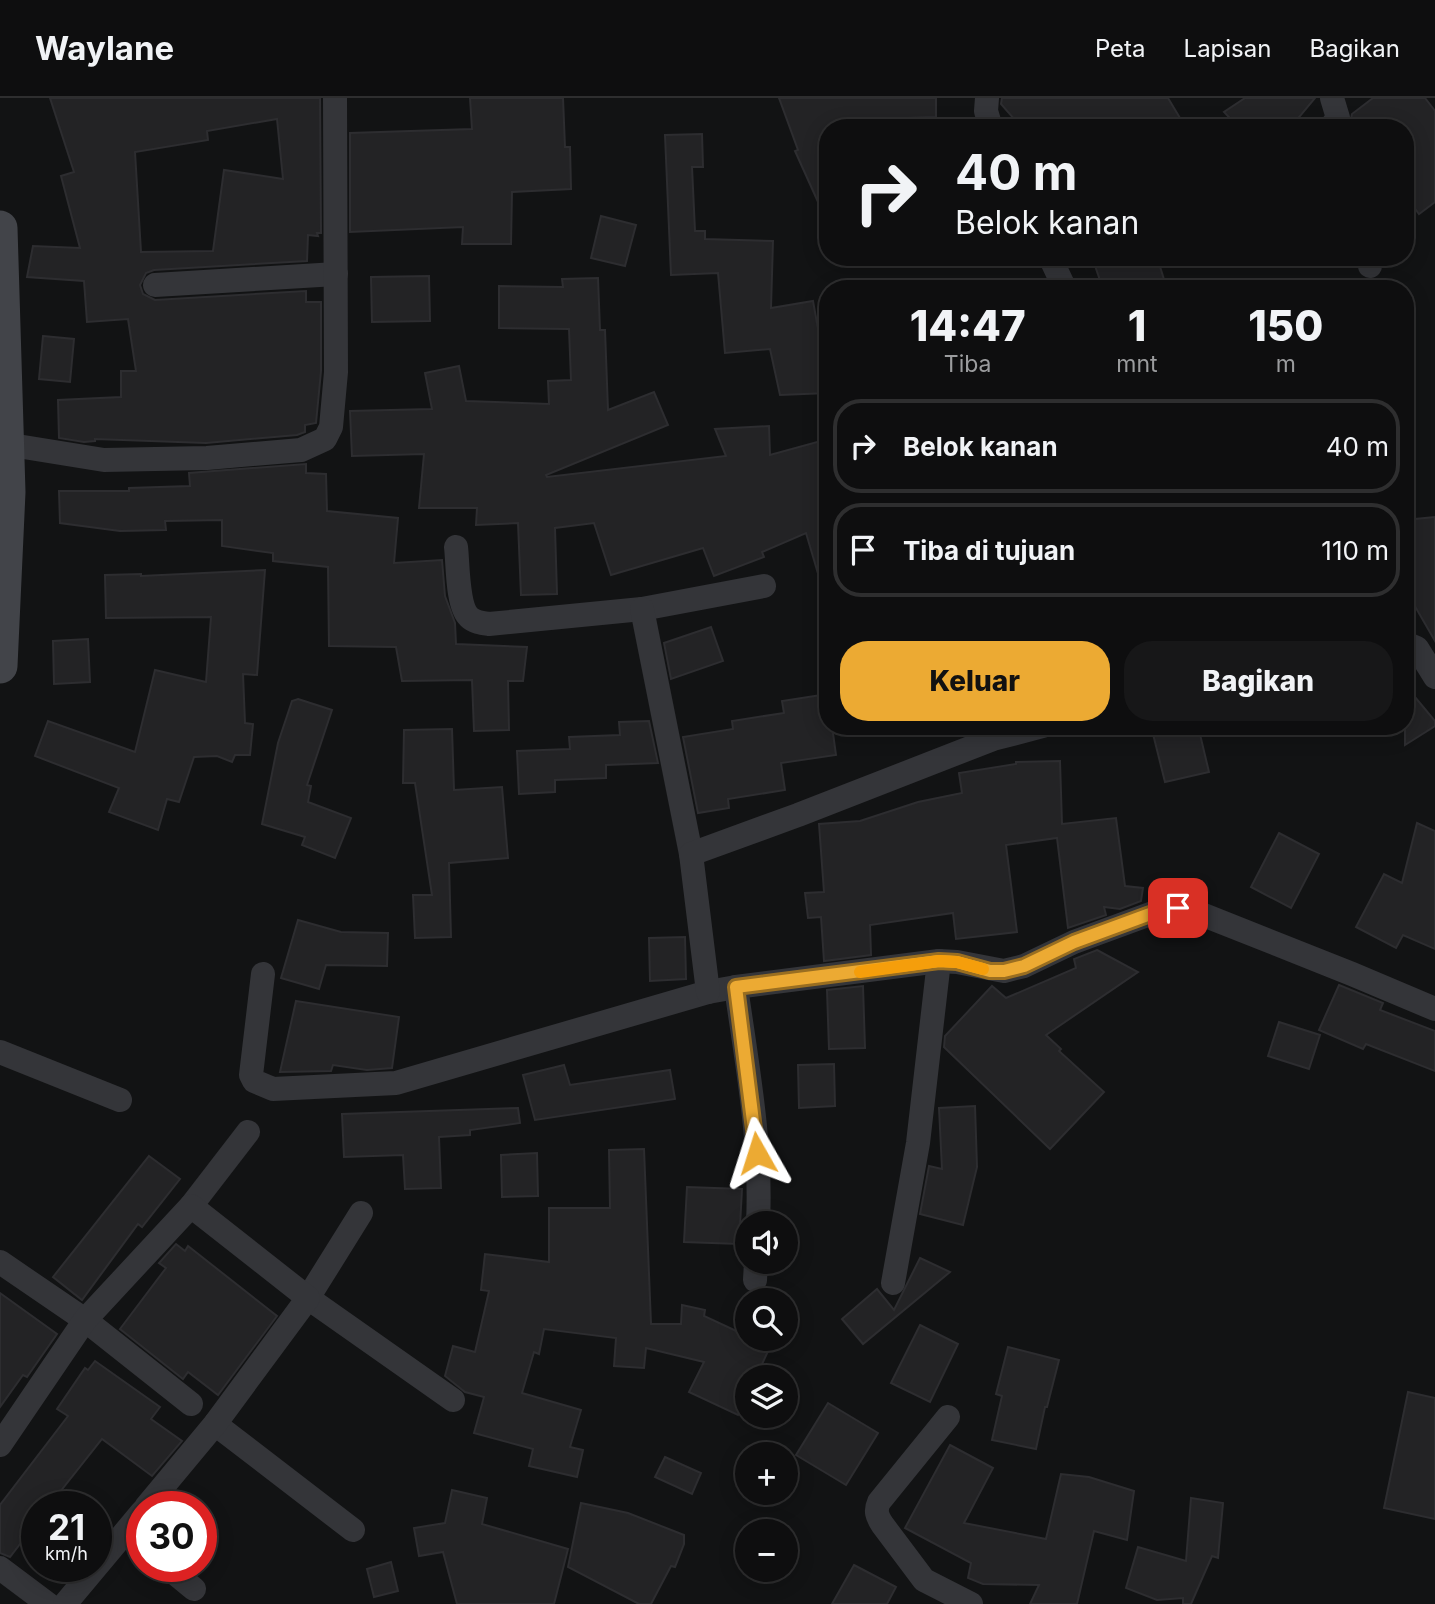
<!DOCTYPE html>
<html lang="id">
<head>
<meta charset="utf-8">
<style>
  :root { --surface:#0e0e0f; --page:#171718; --text:#f1f3f6; --muted:#9b9c9e; --line:#2e2e2f; --accent:#ecaa33 }
  body { margin:0; font-family:Inter,sans-serif; background:var(--page); color:var(--text); height:100vh; display:flex; flex-direction:column; font-size:26px; white-space:nowrap }
  * { box-sizing:border-box; margin:0 }
  p { font-size:23px; color:var(--muted) }
  .icon { flex:none; width:38px; height:38px; fill:none; stroke:currentColor; stroke-width:2; stroke-linecap:round; stroke-linejoin:round }
  .map { position:relative; flex:1; overflow:hidden }
  .details { position:absolute; left:819px; top:182px; width:595px; height:455px; display:flex; flex-direction:column; background:var(--surface); border-radius:28px; box-shadow:0 4px 18px #0003,0 0 0 2px var(--line) }
  .details>* { flex:none }
  .banner { position:absolute; left:819px; top:21px; width:595px; height:147px; border-radius:28px; box-shadow:0 4px 18px #0003,0 0 0 2px var(--line); background:#0e0e0f; color:var(--text); overflow:hidden }
  .tools { position:absolute; left:735px; top:1113px; display:grid; gap:14px }
  .tools a { display:grid; place-items:center; width:63px; height:63px; border-radius:50%; background:var(--surface); box-shadow:0 4px 18px #0003,0 0 0 2px var(--line); font-size:35px }
  .speed { position:absolute; left:21px; top:1393px; display:flex; gap:14px; font-size:35px; font-weight:700; text-align:center }
  .speed>* { display:grid; place-content:center; width:91px; height:91px; border-radius:50%; background:var(--surface); box-shadow:0 4px 18px #0003,0 0 0 2px var(--line); line-height:1 }
  .speed small { font-size:18px; font-weight:400 }
  .speed .limit { border:10px solid #d22; background:#fff; color:#111 }
  .pin { position:absolute; display:grid; place-items:center; width:60px; height:60px; color:#fff; margin:-30px; border-radius:14px; box-shadow:0 4px 10px #0006 }
  .me { position:absolute; width:77px; margin:-38px; rotate:354deg; stroke-linejoin:round; filter:drop-shadow(0 0 5px #0008) }
  .turn { display:flex; align-items:center; gap:24px; height:147px; padding:0 21px; font-size:32px }
  .turn .icon { width:91px; height:91px; stroke-width:2.5 }
  .turn b { display:block; font-size:49px; line-height:60px }
  .eta { display:flex; justify-content:space-evenly; align-items:center; height:119px; text-align:center }
  .eta b { font-size:42px; font-weight:800; line-height:49px }
  .button { display:flex; gap:14px; margin-top:auto; padding:14px 21px }
  .button a { flex:1; height:80px; border-radius:28px; background:var(--accent); color:#111; font-size:28px; font-weight:800; line-height:80px; text-align:center }
  .button a+a { background:var(--page); color:var(--text) }
  ul { padding:0; list-style:none }
  li { display:flex; align-items:center; gap:21px; height:94px; margin:0 14px 10px; padding:0 7px; border:4px solid var(--line); border-radius:28px }
  li div { flex:1 }
  li b { display:block; font-size:26px }
  li em { font-style:normal }
  header { display:flex; align-items:center; gap:42px; box-sizing:border-box; height:98px; padding:0 35px; background:var(--surface); border-bottom:2px solid var(--line) }
  header strong { font-size:33px }
  nav { display:flex; gap:38px; margin-inline-start:auto; font-size:24px }
  .map>svg:first-child { display:block }
  .building { fill:#232325; stroke:#2d2d30; stroke-width:2; fill-rule:evenodd }
  .lines { fill:none; stroke-linecap:round; stroke-linejoin:round }
  .street { stroke:#343539; stroke-width:24 }
  .secondary { stroke:#424449; stroke-width:35 }
  .route-casing { stroke:#996e21; stroke-width:18 }
  .route { stroke:#ecaa33; stroke-width:12 }
  .slow { stroke:#f59e0b; stroke-width:12 }
</style>
</head>
<body>
<header>
<strong>Waylane</strong>
<nav><a>Peta</a><a>Lapisan</a><a>Bagikan</a></nav>
</header>
<div class="map">
<svg width="1435" height="1506" viewBox="0 0 1435 1506">
  <rect width="100%" height="100%" fill="#121314"/>
  <g class="building">
    <path d="M50,0H320L321,135H317L318,138L308,137L307,163L154,172L146,175L140,187L143,196L155,202L306,193V204H321V273L316,325L305,327V334L297,337L206,345L95,341V343L84,344L59,340L58,302L121,299V273H136L128,221L87,224L84,183L27,179L33,148L80,150L61,78L74,74ZM277,21L283,81L224,72L213,153L141,154L135,54L208,42L207,33Z"/>
    <polygon points="470,0 563,0 565,49 570,49 571,91 512,94 511,146 462,146 463,129 350,134 350,35 472,31"/>
    <polygon points="779,0 936,0 936,19 848,22 850,30 828,30 828,126 795,53 798,52"/>
    <polygon points="1002,0 1168,0 1186,30 1022,30 1001,6"/>
    <polygon points="1245,0 1315,0 1290,30 1239,30 1224,14"/>
    <polygon points="1373,0 1425,0 1435,13 1435,104 1419,116 1405,97 1405,30 1349,30 1352,16"/>
    <polygon points="702,36 703,69 692,69 695,133 705,133 705,141 773,143 771,210 813,203 822,253 828,252 828,295 780,297 770,251 725,255 718,175 671,177 665,37"/>
    <polygon points="601,118 636,127 625,168 591,160"/>
    <polygon points="1092,159 1157,159 1167,191 1103,191"/>
    <polygon points="429,178 430,223 372,224 371,179"/>
    <polygon points="598,180 600,232 605,232 608,312 654,294 668,327 546,377 547,379 726,358 715,331 769,328 770,357 828,341 828,488 822,489 806,435 762,454 764,459 714,478 703,450 611,477 594,425 555,430 557,496 521,497 518,425 476,427 477,410 419,410 424,356 352,358 350,313 432,311 425,275 459,268 466,303 549,306 548,283 571,282 569,231 499,230 499,188 563,189 562,181"/>
    <polygon points="43,238 74,241 70,284 39,281"/>
    <polygon points="306,366 306,375 326,376 327,413 398,420 394,465 442,462 445,498 455,525 456,546 527,549 523,583 508,583 509,632 474,633 472,582 402,583 396,549 329,548 328,469 273,463 273,455 222,448 222,422 165,423 166,432 120,433 60,425 59,393 129,393 129,390 190,388 189,375"/>
    <polygon points="1435,419 1435,543 1405,491 1405,422"/>
    <polygon points="265,472 257,577 243,576 245,625 253,626 250,657 235,657 232,664 217,658 194,659 179,704 167,701 158,732 109,714 119,690 35,658 48,623 135,654 155,572 206,584 211,519 106,520 105,477 141,476 141,478"/>
    <polygon points="711,529 723,563 671,581 664,545"/>
    <polygon points="88,541 90,584 54,586 53,543"/>
    <polygon points="1405,587 1435,623 1435,628 1405,647"/>
    <polygon points="828,596 828,628 832,628 836,657 781,665 785,692 728,701 729,710 698,715 683,639 733,631 732,623 784,615 782,603"/>
    <polygon points="298,601 332,612 307,687 311,688 308,704 351,720 335,760 302,747 305,739 262,726 278,645 292,603"/>
    <polygon points="649,623 658,665 606,667 606,680 555,682 555,694 519,696 517,653 570,651 569,639 620,637 619,624"/>
    <polygon points="1151,628 1198,628 1209,674 1165,684"/>
    <polygon points="452,631 454,692 502,689 508,760 449,765 451,839 415,840 413,797 432,797 415,685 403,685 404,632"/>
    <polygon points="1060,663 1062,726 1116,720 1125,788 1143,790 1141,803 1120,811 1104,809 1106,817 1068,830 1057,740 1006,747 1017,834 956,841 953,815 870,827 871,857 824,863 821,819 808,820 805,795 824,794 819,726 860,723 918,704 962,695 959,675 1016,666 1016,664"/>
    <polygon points="1417,725 1435,733 1435,851 1403,837 1396,850 1356,829 1384,776 1402,785"/>
    <polygon points="1279,735 1319,756 1291,810 1251,789"/>
    <polygon points="298,822 341,834 388,835 387,868 326,867 319,891 281,880"/>
    <polygon points="685,839 686,881 650,883 649,840"/>
    <polygon points="1097,852 1138,874 1046,937 1061,951 1059,953 1104,994 1050,1051 944,949 945,938 992,888 1006,900 1076,870 1074,861"/>
    <polygon points="1339,887 1383,905 1380,912 1435,933 1435,973 1366,946 1363,951 1319,932"/>
    <polygon points="863,888 865,950 829,951 827,892"/>
    <polygon points="296,903 399,919 392,970 367,972 333,967 331,973 280,974"/>
    <polygon points="1279,924 1320,937 1309,971 1268,958"/>
    <polygon points="834,966 835,1008 799,1010 798,967"/>
    <polygon points="564,967 570,987 670,972 675,1001 535,1022 523,977"/>
    <polygon points="975,1008 977,1069 963,1127 920,1116 929,1068 942,1071 939,1010"/>
    <polygon points="518,1010 520,1025 470,1032 470,1037 439,1039 441,1090 405,1091 403,1057 344,1059 342,1016"/>
    <polygon points="644,1051 651,1226 681,1226 682,1207 705,1212 704,1218 747,1238 747,1241 753,1241 770,1249 756,1279 747,1279 747,1297 738,1317 689,1294 704,1264 646,1250 644,1270 614,1268 616,1240 544,1231 539,1256 534,1254 522,1295 581,1312 570,1349 583,1352 577,1379 529,1368 533,1351 474,1335 484,1299 465,1294 445,1278 453,1248 475,1254 489,1193 481,1192 485,1156 549,1164 549,1110 610,1110 609,1052"/>
    <polygon points="537,1055 538,1098 502,1099 501,1057"/>
    <polygon points="149,1058 180,1081 142,1129 138,1126 82,1202 53,1179"/>
    <polygon points="687,1089 742,1091 739,1146 684,1144"/>
    <polygon points="176,1146 185,1153 188,1148 277,1218 218,1297 188,1274 183,1281 120,1231 166,1170 159,1165"/>
    <polygon points="920,1160 950,1174 863,1246 842,1221 877,1191 894,1212"/>
    <polygon points="0,1195 57,1236 27,1279 23,1277 0,1309"/>
    <polygon points="920,1227 958,1246 930,1304 891,1285"/>
    <polygon points="1008,1249 1059,1262 1047,1309 1045,1309 1036,1351 992,1342 1002,1298 996,1296"/>
    <polygon points="95,1263 160,1309 151,1321 182,1343 152,1378 102,1341 48,1409 37,1409 37,1424 10,1459 0,1455 0,1407 68,1318 57,1311 85,1270 88,1272"/>
    <polygon points="1408,1294 1435,1300 1435,1421 1384,1410"/>
    <polygon points="828,1305 878,1335 846,1387 796,1357"/>
    <polygon points="950,1347 993,1370 964,1425 1046,1441 1061,1376 1089,1379 1134,1393 1127,1442 1094,1433 1077,1506 1030,1506 1039,1487 983,1486 968,1480 971,1465 905,1430"/>
    <polygon points="665,1359 701,1375 692,1396 655,1379"/>
    <polygon points="452,1392 487,1400 482,1426 568,1451 554,1506 457,1506 443,1454 419,1458 414,1430 445,1425"/>
    <polygon points="1191,1400 1223,1405 1218,1460 1212,1458 1191,1506 1183,1506 1183,1500 1157,1502 1126,1490 1138,1449 1186,1463"/>
    <polygon points="581,1405 628,1415 684,1437 684,1446 675,1469 671,1468 651,1506 639,1506 568,1469"/>
    <polygon points="391,1464 398,1493 374,1499 367,1471"/>
    <polygon points="854,1467 896,1489 887,1506 832,1506"/>
  </g>
  <g class="lines">
    <g class="street">
      <polyline points="987,0 986,13 991,30"/>
      <polyline points="1330,30 1338,20 1332,0"/>
      <polyline points="1050,159 1065,191"/>
      <polyline points="1369,159 1370,168"/>
      <polyline points="155,187 336,176"/>
      <polyline points="5,346 104,362 207,360 301,352 325,341 331,329 336,274 335,0"/>
      <path d="M456,449C458,465 457,508 469,519C474,524 482,525 489,526L642,511L764,488"/>
      <polyline points="642,511 691,756"/>
      <polyline points="1405,545 1417,550 1435,579"/>
      <polyline points="263,876 251,977 254,983 273,991 396,985 708,894 736,889 939,863 957,864 1004,873 1024,868 1074,844 1161,812 1178,810 1196,814 1352,876 1435,911"/>
      <path d="M736,889C747,967 762,1046 758,1125"/>
      <polyline points="708,894 691,756 798,717 993,641 1043,628"/>
      <polyline points="0,954 120,1002"/>
      <polyline points="191,1108 248,1034"/>
      <polyline points="361,1115 308,1200 453,1302"/>
      <polyline points="0,1164 85,1222 191,1306"/>
      <polyline points="755,1182 756,1164"/>
      <polyline points="893,1185 918,1045 939,863"/>
      <path d="M948,1319L879,1404C875,1413 877,1418 882,1426L924,1482L971,1506"/>
      <polyline points="215,1326 353,1432"/>
      <polyline points="0,1347 85,1222 191,1108 308,1200 215,1326 146,1409"/>
      <polyline points="125,1435 142,1449"/>
      <polyline points="166,1468 194,1491"/>
      <polyline points="0,1470 48,1506"/>
      <polyline points="65,1506 142,1414"/>
    </g>
    <polyline class="secondary" points="0,130 8,394 0,568"/>
  </g>
  <g class="lines">
    <g class="route-casing">
      <polyline id="route" points="757,1055 736,889 939,863 957,864 990,873 1004,873 1024,868 1074,844 1161,812 1178,810"/>
    </g>
    <use href="#route" class="route"/>
    <polyline class="slow" points="860,874 939,863 957,864 983,871"/>
  </g>
</svg>
<div class="tools">
<a><svg class="icon" aria-label="sound" viewBox="0 0 24 24"><path d="M4 9h4l5-4v14l-5-4H4zM17 9q2 3 0 6"/></svg></a>
<a><svg class="icon" aria-label="search" viewBox="0 0 24 24"><circle cx="10" cy="10" r="6"/><path d="M15 15l6 6"/></svg></a>
<a><svg class="icon" aria-label="layers" viewBox="0 0 24 24"><path d="M12 4l9 5-9 5-9-5zM3 14l9 5 9-5"/></svg></a>
<a>+</a>
<a>−</a>
</div>
<div class="speed"><div>21<small>km/h</small></div><div class="limit">30</div></div>
<div class="pin" style="left:1178px;top:810px;background:#d93025"><svg class="icon" aria-label="arrive" viewBox="0 0 24 24"><path d="M6 21V4h12l-3 4 3 4H6"/></svg></div>
<svg class="me" style="left:757px;top:1055px" viewBox="-20 -20 40 40"><path d="M0-17L14 15 0 8-14 15z" fill="#ecaa33" stroke="#fff" stroke-width="4"/></svg>
<div class="banner">
<div class="turn"><svg class="icon" aria-label="right" viewBox="0 0 24 24"><path d="M7 20v-9h11M14 6l5 5-5 5"/></svg><div><b>40 m</b>Belok kanan</div></div>
</div>
<section class="details">
<div class="eta">
<div><b>14:47</b><p>Tiba</p></div>
<div><b>1</b><p>mnt</p></div>
<div><b>150</b><p>m</p></div>
</div>
<ul>
<li><svg class="icon" aria-label="right" viewBox="0 0 24 24"><path d="M7 20v-9h11M14 6l5 5-5 5"/></svg><div><b>Belok kanan</b></div><em>40 m</em></li>
<li><svg class="icon" aria-label="arrive" viewBox="0 0 24 24"><path d="M6 21V4h12l-3 4 3 4H6"/></svg><div><b>Tiba di tujuan</b></div><em>110 m</em></li>
</ul>
<div class="button"><a>Keluar</a><a>Bagikan</a></div>
</section>
</div>
</body>
</html>
